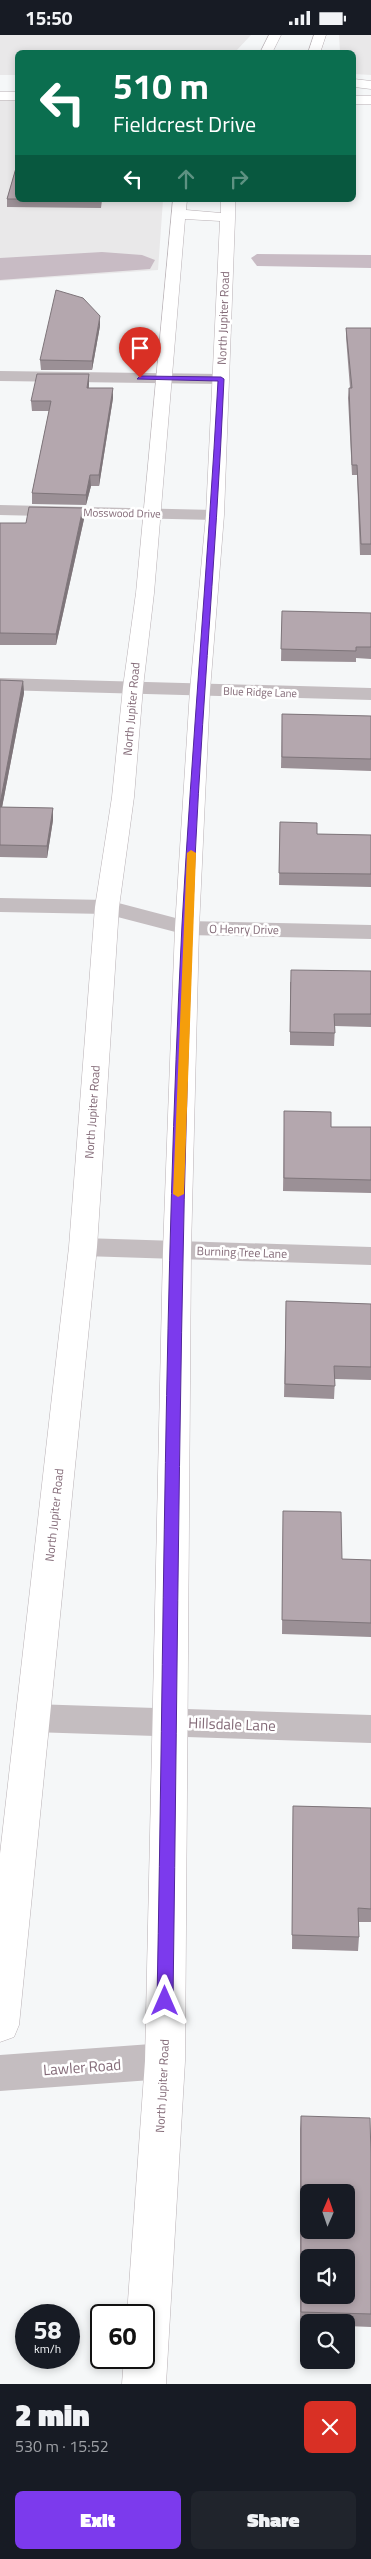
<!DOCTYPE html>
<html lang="en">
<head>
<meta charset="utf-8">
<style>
  :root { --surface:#171b24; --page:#20242c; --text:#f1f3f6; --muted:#9ea1a6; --accent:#7c3aed }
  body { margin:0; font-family:"Titillium Web",sans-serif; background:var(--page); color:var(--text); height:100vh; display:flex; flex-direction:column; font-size:19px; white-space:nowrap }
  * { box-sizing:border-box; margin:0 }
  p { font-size:16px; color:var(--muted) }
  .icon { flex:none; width:28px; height:28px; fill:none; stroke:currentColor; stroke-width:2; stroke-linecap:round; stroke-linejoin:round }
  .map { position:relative; height:2349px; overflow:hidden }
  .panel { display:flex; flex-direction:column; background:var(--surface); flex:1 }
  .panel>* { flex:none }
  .guide { position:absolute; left:15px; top:15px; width:341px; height:152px; border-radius:8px; box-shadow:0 2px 8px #0003; background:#0b6e4f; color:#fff; overflow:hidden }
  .needle { width:32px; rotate:2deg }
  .fabs { position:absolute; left:300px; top:2149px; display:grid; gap:10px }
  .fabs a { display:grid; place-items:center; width:55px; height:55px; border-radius:8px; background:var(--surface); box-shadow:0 2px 8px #0003; font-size:25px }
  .speed { position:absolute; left:15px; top:2269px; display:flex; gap:10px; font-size:25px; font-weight:700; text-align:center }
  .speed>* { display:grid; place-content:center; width:65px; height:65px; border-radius:50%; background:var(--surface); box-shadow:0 2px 8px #0003; line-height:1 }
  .speed small { font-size:12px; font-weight:400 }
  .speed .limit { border:2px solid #111; border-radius:8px; background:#fff; color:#111 }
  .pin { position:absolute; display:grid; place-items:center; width:42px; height:42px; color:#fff; margin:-51px -21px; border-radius:50% 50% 50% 0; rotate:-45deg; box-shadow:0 0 5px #0007 }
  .pin .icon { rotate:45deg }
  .me { position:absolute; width:55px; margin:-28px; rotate:0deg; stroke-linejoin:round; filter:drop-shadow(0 0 4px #0008) }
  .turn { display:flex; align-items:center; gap:18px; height:105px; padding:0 15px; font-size:22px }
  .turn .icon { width:65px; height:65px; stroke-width:2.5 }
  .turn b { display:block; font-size:35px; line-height:42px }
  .lanes { display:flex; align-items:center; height:48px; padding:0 15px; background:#0003; justify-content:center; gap:25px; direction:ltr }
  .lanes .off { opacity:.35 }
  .round { display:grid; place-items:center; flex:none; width:52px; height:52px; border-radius:8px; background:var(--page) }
  .summary { display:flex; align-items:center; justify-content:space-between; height:85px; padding:0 15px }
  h1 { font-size:30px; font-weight:800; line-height:38px }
  .cta { display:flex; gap:10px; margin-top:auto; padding:10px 15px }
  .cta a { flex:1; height:58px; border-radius:8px; background:var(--accent); color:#fff; font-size:20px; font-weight:800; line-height:58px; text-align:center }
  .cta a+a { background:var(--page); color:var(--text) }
  .status { display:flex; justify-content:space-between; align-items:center; height:35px; padding:0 25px; background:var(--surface); direction:ltr }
  .status svg { height:14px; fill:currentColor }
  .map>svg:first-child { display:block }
  .built { fill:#e9e8e9 }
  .water { fill:#c8bbc4 }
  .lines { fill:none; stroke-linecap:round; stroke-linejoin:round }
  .secondary-casing { stroke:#b9afb4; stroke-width:1 }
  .primary-casing { stroke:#b9b1b5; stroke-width:1 }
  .minor { fill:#c4bdc0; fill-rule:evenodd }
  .tertiary { fill:#c4bdc0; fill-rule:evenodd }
  .secondary { fill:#fff; fill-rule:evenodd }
  .primary { fill:#fff; fill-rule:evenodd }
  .wall { fill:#9b9096 }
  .shaded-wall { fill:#7e757a }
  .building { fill:#b4a7ae; stroke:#7e757a; fill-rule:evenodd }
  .route { fill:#7c3aed; stroke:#51269a }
  .slow { fill:#f59e0b }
  .labels { text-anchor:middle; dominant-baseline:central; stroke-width:5; stroke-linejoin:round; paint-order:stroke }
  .far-street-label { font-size:11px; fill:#836a77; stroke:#fff }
  .street-label { font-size:12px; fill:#836a77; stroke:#fff }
  .near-street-label { font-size:15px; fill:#836a77; stroke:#fff }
</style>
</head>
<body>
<div class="status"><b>15:50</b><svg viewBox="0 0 49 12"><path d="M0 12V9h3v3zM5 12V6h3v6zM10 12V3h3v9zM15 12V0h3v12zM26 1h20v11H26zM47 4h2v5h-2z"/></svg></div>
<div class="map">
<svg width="371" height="2349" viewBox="0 0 371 2349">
  <rect width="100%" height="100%" fill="#f5f7f8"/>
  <g class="built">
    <polygon points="0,0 251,0 235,17 18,18 17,40 0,40"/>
    <polygon points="339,0 371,0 371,40 354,39 354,18 340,17"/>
    <polygon points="0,64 17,65 18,165 163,165 158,235 0,246"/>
  </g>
  <g class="water">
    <polygon points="102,217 142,220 155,225 150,234 0,245 0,223"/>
    <polygon points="257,219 371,220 371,233 257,231 251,223"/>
  </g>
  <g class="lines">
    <g class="secondary-casing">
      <g id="secondary">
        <rect x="0" y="57" width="18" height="8"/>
        <rect x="354" y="61" width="17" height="8"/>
      </g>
    </g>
    <g class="primary-casing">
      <g id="primary">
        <polygon points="269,0 281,0 272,18 260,18"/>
        <polygon points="314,0 326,0 320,18 308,18"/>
        <polygon points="354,44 371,46 371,54 354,52"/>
        <polygon points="173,165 187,165 186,175 221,178 221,165 235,165 235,183 224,480 210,655 199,893 191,1215 185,2026 166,2349 122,2349 124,2322 144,2322 144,2280 127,2280 145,2026 163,1215 175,893 190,655 206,480 220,186 185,184 154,558 143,652 134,762 119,872 97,1212 19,1990 14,2002 0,2007 0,1819 69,1212 95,872 112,762 123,652 136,558"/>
      </g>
    </g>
    <g class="minor">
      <polygon points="0,336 221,339 229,344 221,349 0,346"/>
      <polygon points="0,470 215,475 221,476 224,480 221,484 215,485 0,480"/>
      <polygon points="0,643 371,653 371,665 0,655"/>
      <polygon points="0,863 107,865 187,886 371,890 371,904 187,900 106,879 0,877"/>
      <polygon points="83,1203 371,1212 371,1230 83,1221 73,1218 69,1212 73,1206"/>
      <polygon points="32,1669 371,1680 371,1708 32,1697 20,1693 15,1683 20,1673"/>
    </g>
    <polygon class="tertiary" points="165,2008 179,2014 185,2026 179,2038 165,2044 0,2056 0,2020"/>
    <use href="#secondary" class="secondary"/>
    <use href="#primary" class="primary"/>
  </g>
  <g class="wall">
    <polygon points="18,126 18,165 102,165 101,173 7,172 7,164"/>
    <polygon points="100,291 92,335 41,335 40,325"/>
    <polygon points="346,293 371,293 371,520 360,520 357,440 352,440 348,363 349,353 350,353 346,302"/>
    <polygon points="89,339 89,353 113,363 99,451 91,451 86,470 32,469 32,458 49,376 32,376 31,366"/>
    <polygon points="83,473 84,484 56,610 0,610 0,488 26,488"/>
    <polygon points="282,576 371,578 371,624 356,623 356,627 281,626"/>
    <polygon points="0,645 23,646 24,658 2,772 53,773 53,785 47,823 0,822"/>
    <polygon points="282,679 371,681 371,736 281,733"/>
    <polygon points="280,787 317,799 371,800 371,852 279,850"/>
    <polygon points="371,936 371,992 335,991 334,1011 290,1010 290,947"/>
    <polygon points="284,1089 331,1092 371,1092 371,1158 283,1156"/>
    <polygon points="286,1266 371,1269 371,1345 335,1344 334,1364 284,1362"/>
    <polygon points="283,1489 342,1524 371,1525 371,1602 282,1599"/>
    <polygon points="293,1771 371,1773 371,1887 359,1887 359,1902 358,1916 292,1914"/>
    <polygon points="301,2081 371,2121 371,2292 346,2291 346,2288 309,2288 309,2290 300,2290 300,2094"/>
  </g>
  <g class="shaded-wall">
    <polygon points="100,281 100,291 92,335 92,326"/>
    <polygon points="89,339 89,349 87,363 87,353"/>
    <polygon points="113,353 113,363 99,451 99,440"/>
    <polygon points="90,440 91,451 86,470 86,460"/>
    <polygon points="83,473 84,484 56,610 56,599"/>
    <polygon points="23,646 24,658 0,783 0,769"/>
    <polygon points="53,773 53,785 47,823 47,811"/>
  </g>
  <g class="building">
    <polygon points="18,126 18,164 7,164"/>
    <polygon points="56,255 83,263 100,281 92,326 40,325"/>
    <polygon points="346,293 371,293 371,509 361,509 357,430 352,430 349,353 352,353"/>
    <polygon points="37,339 89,339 87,353 113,353 99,440 90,440 86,460 32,458 51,366 31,366"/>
    <polygon points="29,472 83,473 56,599 0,598 0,488 26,488"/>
    <polygon points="282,576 371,578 371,612 356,612 356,616 281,614"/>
    <polygon points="0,645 23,646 0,769"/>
    <polygon points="282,679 371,681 371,724 282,722"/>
    <polygon points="0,772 53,773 47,811 0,810"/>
    <polygon points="280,787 317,788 317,799 371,800 371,839 279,838"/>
    <polygon points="291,935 371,936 371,979 334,979 335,998 290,997"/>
    <polygon points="284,1076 331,1077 331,1092 371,1092 371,1145 284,1143"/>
    <polygon points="286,1266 371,1269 371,1332 334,1331 335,1351 285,1349"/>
    <polygon points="283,1476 341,1477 342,1524 371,1525 371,1588 282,1585"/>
    <polygon points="293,1771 371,1773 371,1874 358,1873 359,1902 292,1900"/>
    <path d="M301,2081L370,2083L371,2121V2279L301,2277ZM309,2158H346V2195H309ZM309,2222H346V2260H309Z"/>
  </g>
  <path class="route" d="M140,341L221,342L224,344C216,528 198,713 192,897C179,1253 178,1610 173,1966L171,1971L165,1973L160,1971L157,1966C164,1607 164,1248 182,890C192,709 208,527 218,346L137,344Z"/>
  <polygon class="slow" points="191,815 196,818 184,1159 178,1162 173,1159 187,818"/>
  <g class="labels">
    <g class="far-street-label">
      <text transform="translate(122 478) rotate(1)">Mosswood Drive</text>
      <text transform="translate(260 657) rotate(2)">Blue Ridge Lane</text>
    </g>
    <g class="street-label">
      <text transform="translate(223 283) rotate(-88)">North Jupiter Road</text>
      <text transform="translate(131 674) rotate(-85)">North Jupiter Road</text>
      <text transform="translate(244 894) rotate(1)">O Henry Drive</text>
      <text transform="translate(92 1077) rotate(-86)">North Jupiter Road</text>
      <text transform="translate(242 1217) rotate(2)">Burning Tree Lane</text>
      <text transform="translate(54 1480) rotate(-84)">North Jupiter Road</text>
      <text transform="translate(162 2051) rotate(-87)">North Jupiter Road</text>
    </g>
    <g class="near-street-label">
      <text transform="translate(232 1689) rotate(2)">Hillsdale Lane</text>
      <text transform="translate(82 2032) rotate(-4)">Lawler Road</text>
    </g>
  </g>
</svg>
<div class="fabs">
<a><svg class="needle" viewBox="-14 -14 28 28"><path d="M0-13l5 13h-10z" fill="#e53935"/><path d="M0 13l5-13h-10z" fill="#9ea1a6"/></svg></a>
<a><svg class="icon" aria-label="sound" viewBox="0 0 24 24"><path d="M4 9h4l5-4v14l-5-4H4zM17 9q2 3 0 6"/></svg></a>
<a><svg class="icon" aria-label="search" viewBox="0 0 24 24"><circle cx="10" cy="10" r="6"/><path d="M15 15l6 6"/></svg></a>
</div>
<div class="speed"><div>58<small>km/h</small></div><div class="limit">60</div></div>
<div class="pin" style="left:140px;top:343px;background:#d93025"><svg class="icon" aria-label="arrive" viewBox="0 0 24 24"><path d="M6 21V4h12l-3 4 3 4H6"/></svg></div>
<svg class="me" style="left:165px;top:1966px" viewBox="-20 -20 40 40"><path d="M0-17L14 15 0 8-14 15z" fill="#7c3aed" stroke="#fff" stroke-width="4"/></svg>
<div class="guide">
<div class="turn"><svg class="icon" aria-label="left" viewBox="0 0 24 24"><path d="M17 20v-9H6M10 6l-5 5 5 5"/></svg><div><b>510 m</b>Fieldcrest Drive</div></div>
<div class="lanes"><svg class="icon" aria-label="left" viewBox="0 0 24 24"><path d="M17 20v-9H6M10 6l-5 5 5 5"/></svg><svg class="icon off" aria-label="ahead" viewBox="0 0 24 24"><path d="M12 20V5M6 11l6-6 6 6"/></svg><svg class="icon off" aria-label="right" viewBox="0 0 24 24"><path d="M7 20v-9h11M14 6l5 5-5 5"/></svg></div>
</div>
</div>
<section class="panel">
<div class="summary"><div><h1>2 min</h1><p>530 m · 15:52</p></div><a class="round" style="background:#d93025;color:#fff"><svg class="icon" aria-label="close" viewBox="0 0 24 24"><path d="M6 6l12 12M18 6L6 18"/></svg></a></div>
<div class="cta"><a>Exit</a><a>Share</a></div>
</section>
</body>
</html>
